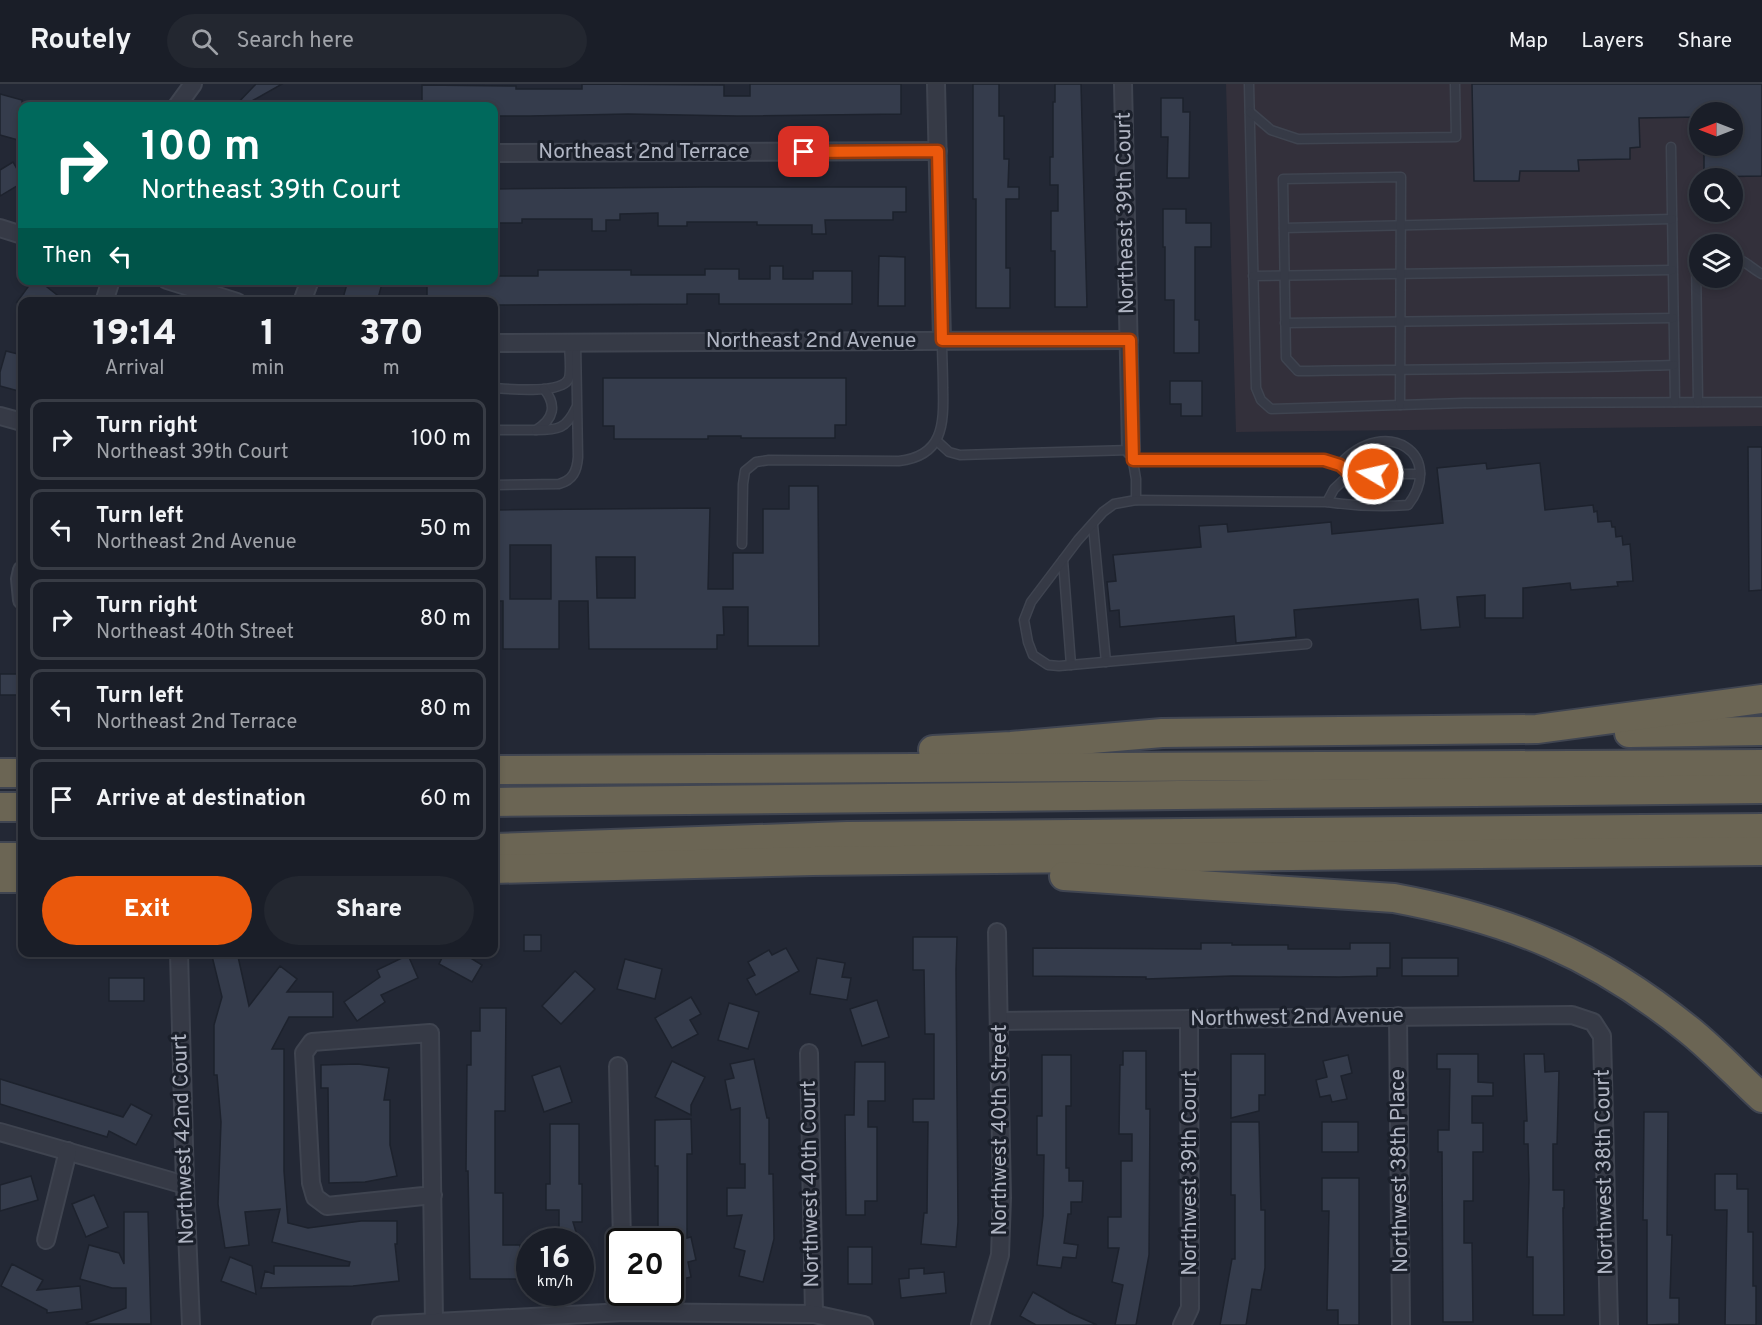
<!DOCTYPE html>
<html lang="en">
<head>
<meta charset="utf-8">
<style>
  :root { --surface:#1a1e28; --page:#232730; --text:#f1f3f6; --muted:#9fa2a8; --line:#383c45; --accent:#ea580c }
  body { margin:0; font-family:Overpass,sans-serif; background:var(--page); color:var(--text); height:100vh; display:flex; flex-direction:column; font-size:22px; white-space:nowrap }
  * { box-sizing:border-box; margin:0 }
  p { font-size:20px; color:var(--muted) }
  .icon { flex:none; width:33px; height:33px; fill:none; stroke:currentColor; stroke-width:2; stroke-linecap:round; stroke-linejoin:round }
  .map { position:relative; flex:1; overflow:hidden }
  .side { position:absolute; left:18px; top:213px; width:480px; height:660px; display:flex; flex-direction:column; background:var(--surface); border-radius:12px; box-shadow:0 3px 9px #0003,0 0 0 2px var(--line) }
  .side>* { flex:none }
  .hud { position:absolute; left:18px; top:18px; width:480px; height:183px; border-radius:12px; box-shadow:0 3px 9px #0003,0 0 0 2px var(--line); background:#00695c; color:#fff; overflow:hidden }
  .needle { width:39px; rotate:270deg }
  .fabs { position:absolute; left:1689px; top:18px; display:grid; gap:12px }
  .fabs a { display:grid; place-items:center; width:54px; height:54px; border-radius:50%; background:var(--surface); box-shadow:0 3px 9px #0003,0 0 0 2px var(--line); font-size:30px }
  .speed { position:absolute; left:516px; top:1144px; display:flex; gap:12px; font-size:30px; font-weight:700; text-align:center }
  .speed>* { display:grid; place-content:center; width:78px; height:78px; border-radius:50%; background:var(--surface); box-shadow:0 3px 9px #0003,0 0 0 2px var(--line); line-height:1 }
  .speed small { font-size:15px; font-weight:400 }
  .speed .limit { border:3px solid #111; border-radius:9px; background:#fff; color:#111 }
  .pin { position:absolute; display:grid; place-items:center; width:51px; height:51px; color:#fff; margin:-26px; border-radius:12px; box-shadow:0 3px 9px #0006 }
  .me { position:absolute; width:66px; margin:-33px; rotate:279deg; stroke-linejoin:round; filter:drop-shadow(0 0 4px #0008) }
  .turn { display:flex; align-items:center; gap:21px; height:126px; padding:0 24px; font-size:27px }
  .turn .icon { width:78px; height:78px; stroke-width:2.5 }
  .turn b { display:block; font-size:42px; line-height:51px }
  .then { display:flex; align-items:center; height:57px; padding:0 24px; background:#0003; gap:12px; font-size:22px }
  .eta { display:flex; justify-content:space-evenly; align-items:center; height:102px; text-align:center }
  .eta b { font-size:36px; font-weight:800; line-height:42px }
  .action { display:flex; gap:12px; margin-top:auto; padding:12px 24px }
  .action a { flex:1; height:69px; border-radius:36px; background:var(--accent); color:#fff; font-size:24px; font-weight:800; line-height:69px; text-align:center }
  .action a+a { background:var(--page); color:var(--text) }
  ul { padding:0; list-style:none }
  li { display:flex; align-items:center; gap:18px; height:81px; margin:0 12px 9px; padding:0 12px; border:3px solid var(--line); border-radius:12px }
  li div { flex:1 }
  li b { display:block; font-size:22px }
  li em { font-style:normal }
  header { display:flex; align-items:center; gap:36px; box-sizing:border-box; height:84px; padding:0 30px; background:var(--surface); border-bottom:2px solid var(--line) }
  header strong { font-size:28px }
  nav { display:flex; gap:33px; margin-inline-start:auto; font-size:21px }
  .search { width:420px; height:54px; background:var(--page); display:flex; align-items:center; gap:15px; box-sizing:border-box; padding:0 21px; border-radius:33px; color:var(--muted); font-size:22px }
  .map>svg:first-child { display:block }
  .medical { fill:#33303b; fill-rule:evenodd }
  .building { fill:#353c4c; stroke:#1d222d; stroke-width:1.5; fill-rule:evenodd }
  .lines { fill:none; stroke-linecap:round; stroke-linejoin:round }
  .lane-casing { stroke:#3f4450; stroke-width:11 }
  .street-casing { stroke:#3f4450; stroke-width:20 }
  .highway-casing { stroke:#404551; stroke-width:32 }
  .lane { stroke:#363a46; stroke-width:8 }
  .street { stroke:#363a46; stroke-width:16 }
  .highway { stroke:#6b6554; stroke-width:28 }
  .route-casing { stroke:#983908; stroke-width:15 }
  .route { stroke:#ea580c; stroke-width:10 }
  .labels { text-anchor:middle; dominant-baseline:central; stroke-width:6; stroke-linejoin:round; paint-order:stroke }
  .street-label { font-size:21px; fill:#b0b5c3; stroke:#1b202b }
</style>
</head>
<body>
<header>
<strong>Routely</strong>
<div class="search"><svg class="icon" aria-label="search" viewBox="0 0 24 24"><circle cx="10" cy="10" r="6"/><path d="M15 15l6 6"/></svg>Search here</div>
<nav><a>Map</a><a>Layers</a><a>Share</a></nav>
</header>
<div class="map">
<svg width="1762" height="1241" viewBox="0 0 1762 1241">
  <rect width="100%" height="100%" fill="#232835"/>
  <path class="medical" d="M1226,0H1762V342L1236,348ZM1700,28H1732V62H1700ZM1700,94H1732V128H1700ZM1700,160H1732V194H1700Z"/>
  <g class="building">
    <polygon points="256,0 282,0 243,22 235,22"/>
    <polygon points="582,0 724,1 724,12 750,12 750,0 901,0 901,30 737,32 628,30 530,32 494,32 494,22 422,22 422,1 516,2 516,5 582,5"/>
    <polygon points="973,0 999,0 999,32 1004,32 1004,75 1009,75 1008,103 1019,103 1019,115 1006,115 1006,184 1010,184 1010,224 976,224 976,115 973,115"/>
    <polygon points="1055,0 1081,0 1087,223 1055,223 1055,167 1051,167 1051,127 1058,127 1058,101 1050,101 1050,73 1053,73 1053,18 1055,18"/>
    <polygon points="1472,0 1762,0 1762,92 1704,93 1704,62 1732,62 1732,28 1700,28 1700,33 1639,34 1640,63 1630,64 1630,75 1578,76 1579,87 1520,87 1519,97 1474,97"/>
    <polygon points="0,10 22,16 22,38 18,56 0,51"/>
    <polygon points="1161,14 1183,14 1183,28 1190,28 1189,94 1167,94 1168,53 1161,53"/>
    <polygon points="13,78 22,94 22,99 0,112 0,86"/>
    <polygon points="702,103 906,103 906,128 893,128 893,136 825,136 826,150 812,150 812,141 757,141 757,138 687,138 687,142 658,142 658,129 620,130 620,136 606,136 606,147 592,147 592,135 522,135 522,139 494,139 494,105"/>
    <polygon points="1163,125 1186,125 1186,139 1211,139 1211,163 1195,163 1195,236 1199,236 1199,269 1174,269 1174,216 1165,216 1165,163 1163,163"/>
    <polygon points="879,172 905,173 905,222 878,222"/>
    <polygon points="770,182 783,182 783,195 813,195 813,187 852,187 852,220 719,220 719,210 687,210 687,220 494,221 494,218 427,218 427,196 494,196 494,192 538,192 538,186 631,186 631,191 705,191 705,185 739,185 739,195 770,195"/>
    <polygon points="33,196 38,196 66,218 17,218"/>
    <polygon points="348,196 383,196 377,218 342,218"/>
    <polygon points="6,267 22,271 22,308 0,302 0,288"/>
    <polygon points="603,294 846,294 846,341 835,341 835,354 741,354 741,352 708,352 708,355 614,355 614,342 603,342"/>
    <polygon points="1170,297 1202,297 1202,332 1181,332 1181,320 1170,320"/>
    <polygon points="1748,363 1762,363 1762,506 1749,507"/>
    <polygon points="1486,379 1487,385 1540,379 1545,426 1593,421 1594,428 1597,427 1598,438 1611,437 1612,443 1615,443 1616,453 1622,452 1623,461 1630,460 1633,497 1617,498 1618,502 1571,506 1570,499 1523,504 1523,534 1485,534 1485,511 1457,513 1460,543 1421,546 1418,515 1294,526 1296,553 1236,559 1234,532 1120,543 1119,526 1110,527 1107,498 1116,497 1113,471 1201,463 1199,442 1227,440 1228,448 1331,438 1332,450 1443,439 1437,384"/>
    <path d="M789,402H818L819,562H748V523H723L724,551H717V565H589L588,517H559V565H503V517H494V426L710,424L708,505H733V469H763V425H789ZM510,461H551V515H510ZM596,473H635V514H597Z"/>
    <rect x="0" y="590" width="22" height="21"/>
    <rect x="524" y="851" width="17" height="16"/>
    <polygon points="913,853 957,853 956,886 958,1138 956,1163 921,1160 924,1129 927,1129 928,1038 913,1038 913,1015 934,1015 934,950 925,950 924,886 913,886"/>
    <polygon points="1201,859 1232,859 1232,861 1288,861 1288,865 1350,865 1350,859 1390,859 1390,884 1377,884 1377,892 1339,893 1232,892 1146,895 1146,893 1033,892 1033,864 1201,865"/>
    <polygon points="786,864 799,887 756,911 747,895 755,891 748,878 769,866 772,871"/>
    <polygon points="225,868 237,868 249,922 280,882 297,895 287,908 333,908 333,933 289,933 272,965 284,965 284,1087 288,1139 308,1144 361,1137 397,1137 397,1160 395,1160 399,1197 353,1202 261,1204 265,1187 274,1190 274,1182 349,1182 350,1178 272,1158 280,1125 245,1128 249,1161 225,1164 218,1120 221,1038 217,991 214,991 214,941 222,913 212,872"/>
    <polygon points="445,868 461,868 482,881 472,898 439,880"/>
    <polygon points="408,871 418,894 381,911 385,918 357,937 344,918 380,893 377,886"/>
    <polygon points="817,874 845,879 842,893 851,894 847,916 810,910"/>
    <rect x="1402" y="874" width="56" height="18"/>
    <polygon points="625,875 662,885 655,915 617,905"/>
    <polygon points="575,887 595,905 561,940 542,922"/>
    <rect x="109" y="894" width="35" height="23"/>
    <polygon points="691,913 701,930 690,936 698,950 672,964 655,934"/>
    <polygon points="877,916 889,953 862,962 850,925"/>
    <polygon points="729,919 759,928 748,965 718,956"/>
    <polygon points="480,924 506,924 505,1027 495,1027 495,1109 503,1109 503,1161 520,1161 520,1195 470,1195 468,1087 466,1087 467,981 471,981 471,947 480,947"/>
    <polygon points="1123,967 1146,967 1146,1025 1150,1025 1149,1171 1136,1241 1115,1241 1123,1201 1112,1198 1119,1164 1108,1164 1108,1133 1121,1133 1121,1077 1132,1077 1132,1050 1119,1050 1120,981 1123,981"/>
    <polygon points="1231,970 1265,970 1265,1011 1259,1011 1259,1027 1231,1034"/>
    <polygon points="1437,970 1478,970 1478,998 1493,999 1493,1012 1472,1012 1472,1039 1483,1039 1483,1068 1473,1068 1473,1117 1464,1117 1464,1159 1472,1159 1473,1238 1443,1238 1442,1068 1438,1068 1438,1046 1449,1046 1450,985 1437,985"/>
    <polygon points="1524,970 1544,970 1545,988 1559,987 1557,1060 1553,1060 1553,1106 1564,1106 1564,1124 1563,1124 1564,1231 1533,1231 1533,1173 1527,1173 1529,1097 1528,1060 1524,1060 1524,1037 1527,1037"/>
    <polygon points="1042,971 1071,971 1071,1022 1066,1022 1066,1084 1069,1084 1069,1097 1083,1097 1082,1118 1071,1118 1071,1130 1068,1130 1064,1159 1078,1161 1076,1174 1063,1173 1061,1184 1037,1181 1043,1132 1044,1071 1037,1071 1037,1032 1042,1032"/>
    <polygon points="1348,971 1352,989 1341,992 1347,1015 1332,1018 1330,1011 1320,1013 1316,996 1327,993 1323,977"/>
    <polygon points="754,975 767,1034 769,1034 769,1090 773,1090 774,1155 763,1198 739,1192 745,1167 734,1164 742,1131 727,1132 727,1104 745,1104 745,1080 740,1080 740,1024 731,1026 725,996 734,994 730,980"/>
    <polygon points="672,977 705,993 691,1021 691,1031 655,1013"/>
    <polygon points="855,978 885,978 885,1017 868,1017 868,1043 877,1043 877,1117 865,1117 865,1131 846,1131 845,1031 854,1031"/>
    <polygon points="358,980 389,984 384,1016 390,1016 390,1061 397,1092 365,1098 329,1099 328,1004 321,1004 321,981"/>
    <polygon points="560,982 572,1018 544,1028 532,992"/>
    <polygon points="0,995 123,1033 131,1020 152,1031 136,1061 109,1047 107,1053 0,1020"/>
    <polygon points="1644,1028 1668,1028 1667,1151 1672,1151 1670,1214 1679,1214 1679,1240 1647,1241 1647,1136 1643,1136"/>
    <polygon points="691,1035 692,1070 687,1070 687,1154 691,1153 696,1176 688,1178 691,1193 670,1198 670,1158 658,1158 658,1082 655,1082 655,1036"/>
    <polygon points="1231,1038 1259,1038 1261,1126 1265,1126 1265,1184 1261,1206 1252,1205 1246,1241 1220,1241 1232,1175 1235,1175 1235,1111 1231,1111"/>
    <rect x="1322" y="1038" width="36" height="30"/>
    <polygon points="550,1040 579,1040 579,1100 582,1100 582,1138 573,1138 579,1158 559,1158 559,1126 546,1126 546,1100 550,1100"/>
    <polygon points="1715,1090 1737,1090 1737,1105 1748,1105 1748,1148 1753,1148 1753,1202 1756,1202 1756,1241 1725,1241 1727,1126 1715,1126"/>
    <polygon points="31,1092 38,1116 0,1127 0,1101"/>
    <polygon points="1322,1094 1359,1094 1359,1241 1338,1241 1338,1226 1327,1226 1329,1127 1322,1127"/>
    <polygon points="94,1111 108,1143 86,1153 72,1120"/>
    <polygon points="124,1128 148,1128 151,1240 87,1240 86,1239 126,1224 126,1204 112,1204 80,1195 89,1161 119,1169 124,1180"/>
    <rect x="848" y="1163" width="24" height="37"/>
    <polygon points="230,1173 252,1182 256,1210 221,1197"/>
    <polygon points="12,1180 43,1196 37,1206 80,1202 82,1225 47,1229 47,1226 1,1202"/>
    <polygon points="924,1184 924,1190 944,1188 946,1209 901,1214 899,1195 909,1194 909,1185"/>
    <polygon points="1033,1208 1070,1229 1097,1241 1036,1241 1020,1232"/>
  </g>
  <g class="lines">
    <g class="lane-casing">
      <g id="lane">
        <polyline points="1249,0 1256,304 1261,316 1271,325 1464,319 1762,318"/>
        <polyline points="1250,28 1271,46 1298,55 1456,53 1455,0"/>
        <polyline points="1671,63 1675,318"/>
        <polyline points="1284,144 1672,135"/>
        <path d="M1732,174C1743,174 1752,185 1762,190"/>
        <polyline points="1253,192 1672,186"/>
        <polyline points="1285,239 1673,234"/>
        <path d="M494,304C509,305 559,310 568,296C572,290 569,267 569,258"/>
        <polyline points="1698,318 1696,174 1700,174"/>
        <path d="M1400,321L1401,93L1283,95L1286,274L1298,287C1423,285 1549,285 1674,281"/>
        <path d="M494,346H536C554,335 557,321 544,305"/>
        <path d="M536,346C558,346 566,345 576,324"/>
        <polyline points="937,357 949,368 960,371 1131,366 1136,395 1136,416"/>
        <polyline points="1133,376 1325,376 1339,381 1350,390 1420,390"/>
        <path d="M494,401L559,400C573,396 577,387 578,373L576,258"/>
        <polyline points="1327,418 1334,405 1350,390"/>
        <polyline points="1093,441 1106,578"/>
        <path d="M742,460L743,400L745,387L756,378L769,376L899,377C943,372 944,341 943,304C943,288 942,272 942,256"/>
        <polyline points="1063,476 1071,581"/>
        <path d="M1307,560L1059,582L1048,581L1033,571L1028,558L1024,536L1031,518L1078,456L1103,428L1114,420L1136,416L1327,418C1355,422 1380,423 1408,421C1446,372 1387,329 1339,381"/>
      </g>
    </g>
    <g class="street-casing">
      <g id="street">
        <polyline points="936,0 942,256"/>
        <polyline points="1123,0 1131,366"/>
        <polyline points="177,22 193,0"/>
        <polyline points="494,69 938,67"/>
        <polyline points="0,144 22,151"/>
        <polyline points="167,196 237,218"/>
        <polyline points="104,218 111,196"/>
        <polyline points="302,218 310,196"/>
        <polyline points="494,259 1129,256"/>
        <polyline points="0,332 22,338"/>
        <polyline points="22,486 20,495 22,516"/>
        <polyline points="179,868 185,1101 191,1241"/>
        <polyline points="1398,932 1401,1241"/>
        <polyline points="1000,937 1572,931 1593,938 1602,952 1609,1241"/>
        <polyline points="809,969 814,1230"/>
        <polyline points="618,982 622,1158"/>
        <polyline points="0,1048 185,1101"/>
        <polyline points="433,1111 327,1122 315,1113 311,1099 304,969 312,958 430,949 434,1238"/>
        <polyline points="46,1156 68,1067"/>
        <polyline points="624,1209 624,1228"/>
        <polyline points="381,1241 624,1228 814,1230 864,1241"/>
        <polyline points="980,1241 1000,1171 1002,1114 997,848"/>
        <polyline points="1182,1241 1190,1224 1189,935"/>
      </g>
    </g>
    <g class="highway-casing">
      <g id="highway">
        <polyline points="1629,649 1762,647"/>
        <polyline points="933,666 1011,662 1162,649 1537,645 1762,615"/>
        <polyline points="494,686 1762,680"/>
        <polyline points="0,689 22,689"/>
        <polyline points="494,718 1762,705"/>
        <polyline points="0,723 22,723"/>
        <polyline points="494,764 847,752 1762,744"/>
        <polyline points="0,773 22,773"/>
        <polyline points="494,785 813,777 1762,767"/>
        <path d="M1064,792L1394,814C1512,836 1595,870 1689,946C1715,967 1738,992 1762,1014"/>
        <polyline points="0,794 22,794"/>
      </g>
    </g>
    <use href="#lane" class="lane"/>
    <use href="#street" class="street"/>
    <use href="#highway" class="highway"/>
  </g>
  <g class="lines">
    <g class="route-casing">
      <polyline id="route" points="804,68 938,67 942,256 1130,256 1133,376 1324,376 1340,381 1350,390 1373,390"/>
    </g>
    <use href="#route" class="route"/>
  </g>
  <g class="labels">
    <g class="street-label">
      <text x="644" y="68">Northeast 2nd Terrace</text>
      <text transform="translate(1126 129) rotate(-91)">Northeast 39th Court</text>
      <text x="811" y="257">Northeast 2nd Avenue</text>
      <text transform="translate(1297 934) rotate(-1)">Northwest 2nd Avenue</text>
      <text transform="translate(1000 1046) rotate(-90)">Northwest 40th Street</text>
      <text transform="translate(184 1055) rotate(-92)">Northwest 42nd Court</text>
      <text transform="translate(1400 1087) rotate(-91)">Northwest 38th Place</text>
      <text transform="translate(1605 1088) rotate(-91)">Northwest 38th Court</text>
      <text transform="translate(1190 1089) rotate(-90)">Northwest 39th Court</text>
      <text transform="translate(811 1100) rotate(-91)">Northwest 40th Court</text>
    </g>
  </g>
</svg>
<div class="fabs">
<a><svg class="needle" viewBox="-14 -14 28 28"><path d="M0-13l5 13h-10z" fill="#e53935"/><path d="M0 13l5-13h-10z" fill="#9fa2a8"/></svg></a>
<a><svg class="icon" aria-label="search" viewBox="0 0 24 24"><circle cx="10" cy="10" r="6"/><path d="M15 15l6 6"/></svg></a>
<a><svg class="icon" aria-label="layers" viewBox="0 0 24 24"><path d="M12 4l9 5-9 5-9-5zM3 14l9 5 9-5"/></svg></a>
</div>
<div class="speed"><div>16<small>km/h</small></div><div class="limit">20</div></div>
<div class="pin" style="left:804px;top:68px;background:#d93025"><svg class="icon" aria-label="arrive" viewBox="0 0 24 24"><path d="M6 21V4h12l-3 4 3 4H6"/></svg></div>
<svg class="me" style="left:1373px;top:390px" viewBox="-20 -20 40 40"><circle r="17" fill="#ea580c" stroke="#fff" stroke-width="3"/><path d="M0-11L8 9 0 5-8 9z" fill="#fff"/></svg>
<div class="hud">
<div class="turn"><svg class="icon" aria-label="right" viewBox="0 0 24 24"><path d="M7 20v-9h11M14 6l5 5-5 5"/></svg><div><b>100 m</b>Northeast 39th Court</div></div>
<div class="then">Then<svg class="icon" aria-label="left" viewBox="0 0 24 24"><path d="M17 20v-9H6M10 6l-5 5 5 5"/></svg></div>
</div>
<section class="side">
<div class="eta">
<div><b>19:14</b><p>Arrival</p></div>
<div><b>1</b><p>min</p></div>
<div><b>370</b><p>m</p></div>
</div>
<ul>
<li><svg class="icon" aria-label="right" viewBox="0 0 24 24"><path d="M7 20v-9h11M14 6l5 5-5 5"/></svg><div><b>Turn right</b><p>Northeast 39th Court</p></div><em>100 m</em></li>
<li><svg class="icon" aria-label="left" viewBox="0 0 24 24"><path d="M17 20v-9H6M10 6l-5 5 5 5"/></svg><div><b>Turn left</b><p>Northeast 2nd Avenue</p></div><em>50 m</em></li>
<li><svg class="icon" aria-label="right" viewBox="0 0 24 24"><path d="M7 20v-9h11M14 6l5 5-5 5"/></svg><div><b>Turn right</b><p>Northeast 40th Street</p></div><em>80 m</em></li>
<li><svg class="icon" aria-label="left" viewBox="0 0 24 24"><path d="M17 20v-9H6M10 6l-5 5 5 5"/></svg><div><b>Turn left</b><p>Northeast 2nd Terrace</p></div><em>80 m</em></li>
<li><svg class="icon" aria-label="arrive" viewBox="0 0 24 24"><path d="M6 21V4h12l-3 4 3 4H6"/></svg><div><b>Arrive at destination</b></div><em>60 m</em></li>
</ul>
<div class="action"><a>Exit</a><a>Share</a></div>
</section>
</div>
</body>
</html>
